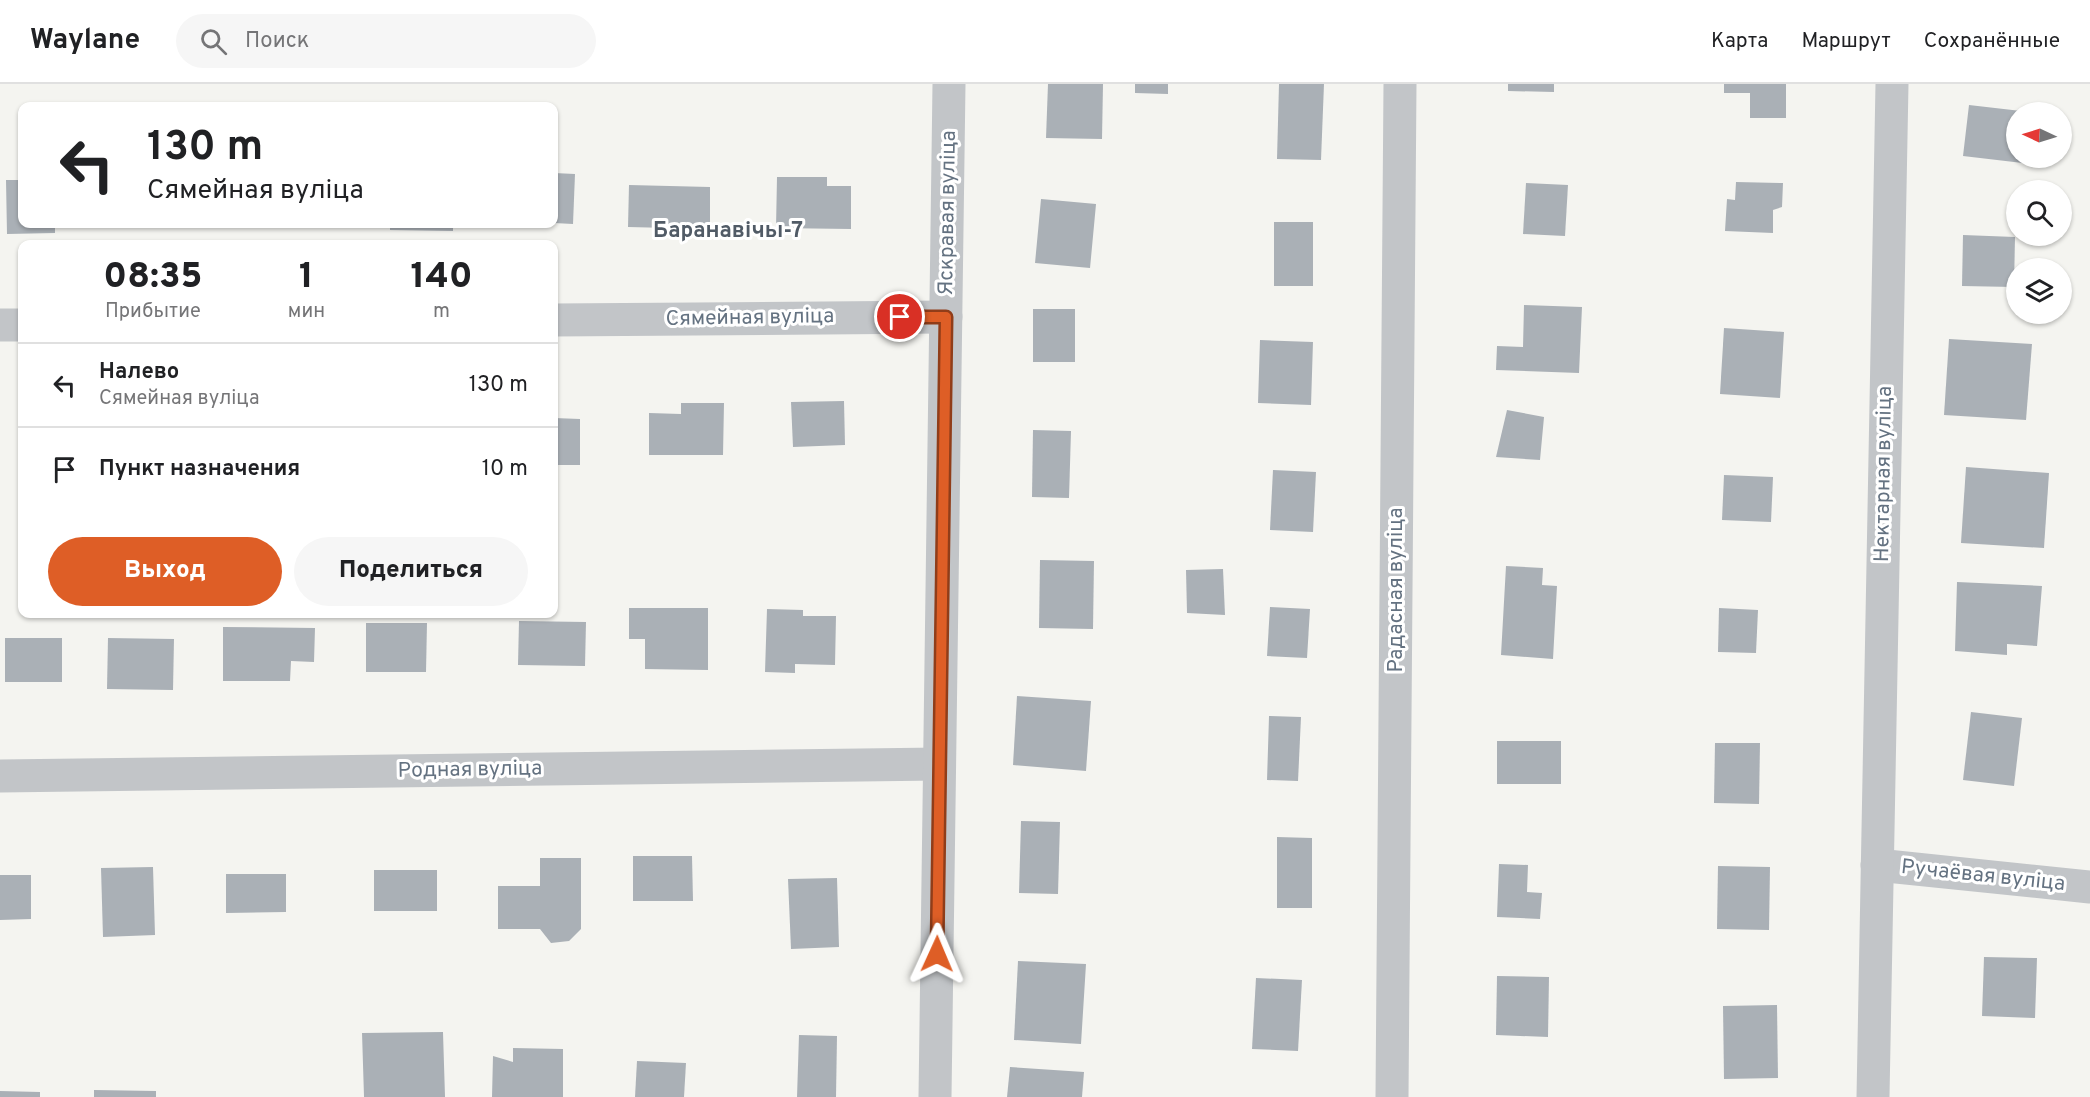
<!DOCTYPE html>
<html lang="ru">
<head>
<meta charset="utf-8">
<style>
  :root { --surface:#fff; --page:#f6f6f6; --text:#202124; --muted:#757577; --line:#e0e0e0; --accent:#de5e26 }
  body { margin:0; font-family:Overpass,sans-serif; background:var(--page); color:var(--text); height:100vh; display:flex; flex-direction:column; font-size:22px; white-space:nowrap }
  * { box-sizing:border-box; margin:0 }
  p { font-size:20px; color:var(--muted) }
  .icon { flex:none; width:33px; height:33px; fill:none; stroke:currentColor; stroke-width:2; stroke-linecap:round; stroke-linejoin:round }
  .map { position:relative; flex:1; overflow:hidden }
  .drawer { position:absolute; left:18px; top:156px; width:540px; height:378px; display:flex; flex-direction:column; background:var(--surface); border-radius:12px; box-shadow:0 2px 4px #0004 }
  .drawer>* { flex:none }
  .guide { position:absolute; left:18px; top:18px; width:540px; height:126px; border-radius:12px; box-shadow:0 2px 4px #0004; background:#fff; color:var(--text); overflow:hidden }
  .needle { width:39px; rotate:274deg }
  .controls { position:absolute; left:2006px; top:18px; display:grid; gap:12px }
  .controls a { display:grid; place-items:center; width:66px; height:66px; border-radius:50%; background:var(--surface); box-shadow:0 2px 4px #0004; font-size:30px }
  .pin { position:absolute; display:grid; place-items:center; width:51px; height:51px; color:#fff; margin:-26px; border:3px solid #fff; border-radius:50%; box-shadow:0 2px 6px #0007 }
  .me { position:absolute; width:66px; margin:-33px; rotate:1deg; stroke-linejoin:round; filter:drop-shadow(0 0 4px #0008) }
  .turn { display:flex; align-items:center; gap:21px; height:126px; padding:0 30px; font-size:27px }
  .turn .icon { width:78px; height:78px; stroke-width:2.5 }
  .turn b { display:block; font-size:42px; line-height:51px }
  .eta { display:flex; justify-content:space-evenly; align-items:center; height:102px; text-align:center }
  .eta b { font-size:36px; font-weight:800; line-height:42px }
  .action { display:flex; gap:12px; margin-top:auto; padding:12px 30px }
  .action a { flex:1; height:69px; border-radius:36px; background:var(--accent); color:#fff; font-size:24px; font-weight:800; line-height:69px; text-align:center }
  .action a+a { background:var(--page); color:var(--text) }
  ul { padding:0; list-style:none }
  li { display:flex; align-items:center; gap:18px; height:84px; padding:0 30px; border-top:2px solid var(--line) }
  li div { flex:1 }
  li b { display:block; font-size:22px }
  li em { font-style:normal }
  header { display:flex; align-items:center; gap:36px; box-sizing:border-box; height:84px; padding:0 30px; background:var(--surface); border-bottom:2px solid var(--line) }
  header strong { font-size:28px }
  nav { display:flex; gap:33px; margin-inline-start:auto; font-size:21px }
  .search { width:420px; height:54px; background:var(--page); display:flex; align-items:center; gap:15px; box-sizing:border-box; padding:0 21px; border-radius:33px; color:var(--muted); font-size:22px }
  .map>svg:first-child { display:block }
  .building { fill:#aab0b6 }
  .lines { fill:none; stroke-linecap:round; stroke-linejoin:round }
  .minor { stroke:#c2c5c8; stroke-width:33 }
  .route-casing { stroke:#903d19; stroke-width:15 }
  .route { stroke:#de5e26; stroke-width:10 }
  .labels { text-anchor:middle; dominant-baseline:central; stroke-width:6; stroke-linejoin:round; paint-order:stroke }
  .street-label { font-size:21px; fill:#647281; stroke:#fff }
  .neighbourhood-label { font-size:22px; font-weight:bold; fill:#515b66; stroke:#fff }
</style>
</head>
<body>
<header>
<strong>Waylane</strong>
<div class="search"><svg class="icon" aria-label="search" viewBox="0 0 24 24"><circle cx="10" cy="10" r="6"/><path d="M15 15l6 6"/></svg>Поиск</div>
<nav><a>Карта</a><a>Маршрут</a><a>Сохранённые</a></nav>
</header>
<div class="map">
<svg width="2090" height="1013" viewBox="0 0 2090 1013">
  <rect width="100%" height="100%" fill="#f4f4f0"/>
  <g class="building">
    <polygon points="1048,0 1103,0 1102,55 1046,54"/>
    <polygon points="1135,0 1168,0 1168,10 1135,9"/>
    <polygon points="1279,0 1324,0 1321,76 1277,75"/>
    <polygon points="1508,0 1554,0 1554,8 1508,7"/>
    <polygon points="1724,0 1786,0 1786,34 1750,34 1750,9 1724,9"/>
    <polygon points="1969,21 2021,27 2016,28 2016,74 2032,74 2031,80 1963,72"/>
    <polygon points="554,89 575,90 573,140 554,139"/>
    <polygon points="777,93 827,93 827,102 851,102 851,145 776,144"/>
    <polygon points="6,96 22,96 22,140 55,140 55,149 7,150"/>
    <polygon points="1736,98 1783,99 1782,123 1773,126 1773,149 1725,147 1727,115 1735,116"/>
    <polygon points="1526,99 1568,101 1565,152 1523,150"/>
    <polygon points="629,101 710,103 710,145 628,143"/>
    <polygon points="1041,115 1096,120 1090,184 1035,179"/>
    <rect x="1274" y="138" width="39" height="64"/>
    <polygon points="390,140 453,140 453,147 390,146"/>
    <polygon points="1963,151 2015,153 2014,203 1962,202"/>
    <polygon points="1524,221 1582,223 1579,289 1496,286 1497,262 1523,263"/>
    <rect x="1033" y="225" width="42" height="53"/>
    <polygon points="1724,244 1784,248 1780,314 1720,310"/>
    <polygon points="1949,255 2032,260 2026,336 1944,331"/>
    <polygon points="1260,256 1313,258 1311,321 1258,319"/>
    <polygon points="844,317 845,361 793,363 791,318"/>
    <polygon points="681,319 724,319 723,371 649,371 649,329 681,330"/>
    <polygon points="1507,326 1544,333 1540,376 1496,373"/>
    <polygon points="554,334 580,335 580,381 554,381"/>
    <polygon points="1033,346 1071,347 1069,414 1032,413"/>
    <polygon points="1966,383 2049,389 2044,464 1961,459"/>
    <polygon points="1273,386 1316,388 1313,448 1270,446"/>
    <polygon points="1724,391 1773,393 1771,438 1722,436"/>
    <polygon points="1040,476 1094,477 1093,545 1039,544"/>
    <polygon points="1506,482 1543,484 1542,501 1557,502 1553,575 1501,571"/>
    <polygon points="1223,485 1225,531 1187,529 1186,486"/>
    <polygon points="1957,498 2042,502 2037,562 2007,560 2007,571 1955,567"/>
    <polygon points="1270,523 1310,525 1307,574 1267,572"/>
    <polygon points="629,524 708,524 708,586 645,585 645,555 629,555"/>
    <polygon points="1719,524 1758,526 1756,569 1718,568"/>
    <polygon points="767,525 803,526 803,532 836,532 835,581 795,580 795,589 765,588"/>
    <polygon points="519,537 586,538 585,582 518,581"/>
    <polygon points="366,539 427,539 426,588 366,588"/>
    <polygon points="223,543 315,544 314,578 291,577 290,597 223,597"/>
    <rect x="5" y="554" width="57" height="44"/>
    <polygon points="108,554 174,555 173,606 107,605"/>
    <polygon points="1017,612 1091,617 1086,687 1013,681"/>
    <polygon points="1971,628 2022,634 2014,702 1963,696"/>
    <polygon points="1269,632 1301,633 1298,697 1267,696"/>
    <rect x="1497" y="657" width="64" height="43"/>
    <polygon points="1715,659 1760,659 1759,720 1714,719"/>
    <polygon points="1021,737 1060,738 1058,810 1019,809"/>
    <polygon points="1277,753 1312,754 1312,824 1277,824"/>
    <polygon points="633,772 692,772 693,817 633,817"/>
    <polygon points="540,774 581,774 581,845 569,857 551,859 540,845 498,845 498,802 540,802"/>
    <polygon points="1499,780 1528,781 1527,808 1542,809 1540,835 1497,833"/>
    <polygon points="1718,782 1770,783 1769,846 1717,845"/>
    <polygon points="153,783 155,851 103,853 101,784"/>
    <rect x="374" y="786" width="63" height="41"/>
    <polygon points="226,790 286,790 286,828 226,829"/>
    <polygon points="0,791 31,791 31,835 0,836"/>
    <polygon points="837,794 839,863 791,865 788,795"/>
    <polygon points="1984,873 2037,874 2035,934 1982,932"/>
    <polygon points="1018,877 1086,880 1081,960 1014,956"/>
    <polygon points="1497,892 1549,893 1548,953 1496,951"/>
    <polygon points="1256,894 1302,896 1298,967 1252,965"/>
    <polygon points="1777,921 1778,994 1724,995 1723,922"/>
    <polygon points="443,948 445,1013 364,1013 362,949"/>
    <polygon points="799,951 837,952 836,1013 797,1013"/>
    <polygon points="513,964 563,965 563,1013 492,1013 493,972 513,978"/>
    <polygon points="637,977 686,979 684,1013 635,1013"/>
    <polygon points="1010,983 1084,988 1082,1013 1007,1013"/>
    <polygon points="94,1006 156,1007 156,1013 94,1013"/>
    <polygon points="0,1007 40,1008 40,1013 0,1013"/>
  </g>
  <g class="lines">
    <g class="minor">
      <polyline points="554,236 946,233"/>
      <polyline points="0,241 22,241"/>
      <polyline points="0,692 939,680"/>
      <polyline points="1877,781 2090,803"/>
      <polyline points="935,1013 949,0"/>
      <polyline points="1392,1013 1400,0"/>
      <polyline points="1873,1013 1892,0"/>
    </g>
  </g>
  <g class="lines">
    <g class="route-casing">
      <polyline id="route" points="900,233 946,233 937,870"/>
    </g>
    <use href="#route" class="route"/>
  </g>
  <g class="labels">
    <g class="street-label">
      <text transform="translate(948 129) rotate(-89)">Яскравая вуліца</text>
      <text transform="translate(750 234) rotate(-1)">Сямейная вуліца</text>
      <text transform="translate(1884 390) rotate(-89)">Нектарная вуліца</text>
      <text transform="translate(1396 506) rotate(-90)">Радасная вуліца</text>
      <text transform="translate(470 686) rotate(-1)">Родная вуліца</text>
      <text transform="translate(1983 792) rotate(6)">Ручаёвая вуліца</text>
    </g>
    <g class="neighbourhood-label">
      <text x="728" y="147">Баранавічы-7</text>
    </g>
  </g>
</svg>
<div class="controls">
<a><svg class="needle" viewBox="-14 -14 28 28"><path d="M0-13l5 13h-10z" fill="#e53935"/><path d="M0 13l5-13h-10z" fill="#757577"/></svg></a>
<a><svg class="icon" aria-label="search" viewBox="0 0 24 24"><circle cx="10" cy="10" r="6"/><path d="M15 15l6 6"/></svg></a>
<a><svg class="icon" aria-label="layers" viewBox="0 0 24 24"><path d="M12 4l9 5-9 5-9-5zM3 14l9 5 9-5"/></svg></a>
</div>
<div class="pin" style="left:900px;top:233px;background:#d93025"><svg class="icon" aria-label="arrive" viewBox="0 0 24 24"><path d="M6 21V4h12l-3 4 3 4H6"/></svg></div>
<svg class="me" style="left:937px;top:870px" viewBox="-20 -20 40 40"><path d="M0-17L14 15 0 8-14 15z" fill="#de5e26" stroke="#fff" stroke-width="4"/></svg>
<div class="guide">
<div class="turn"><svg class="icon" aria-label="left" viewBox="0 0 24 24"><path d="M17 20v-9H6M10 6l-5 5 5 5"/></svg><div><b>130 m</b>Сямейная вуліца</div></div>
</div>
<section class="drawer">
<div class="eta">
<div><b>08:35</b><p>Прибытие</p></div>
<div><b>1</b><p>мин</p></div>
<div><b>140</b><p>m</p></div>
</div>
<ul>
<li><svg class="icon" aria-label="left" viewBox="0 0 24 24"><path d="M17 20v-9H6M10 6l-5 5 5 5"/></svg><div><b>Налево</b><p>Сямейная вуліца</p></div><em>130 m</em></li>
<li><svg class="icon" aria-label="arrive" viewBox="0 0 24 24"><path d="M6 21V4h12l-3 4 3 4H6"/></svg><div><b>Пункт назначения</b></div><em>10 m</em></li>
</ul>
<div class="action"><a>Выход</a><a>Поделиться</a></div>
</section>
</div>
</body>
</html>
